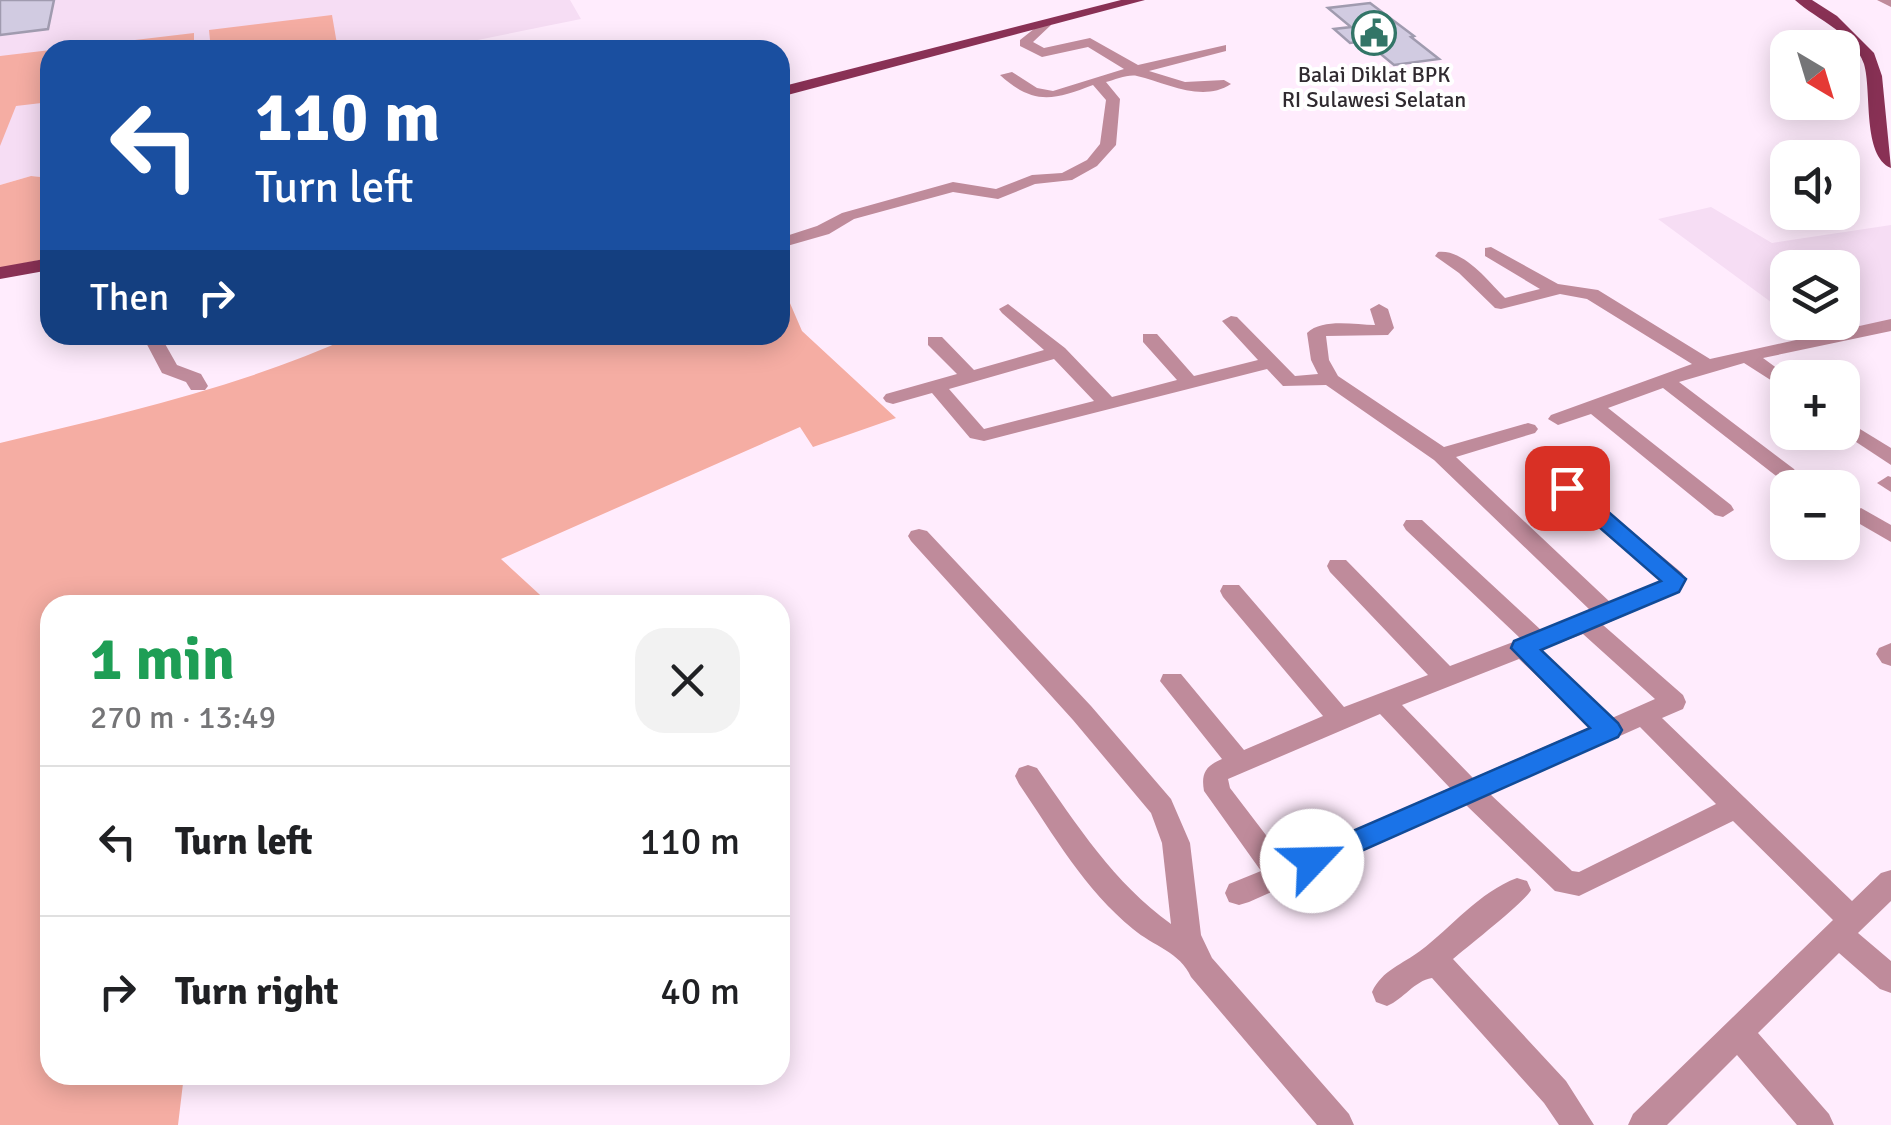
<!DOCTYPE html>
<html lang="en">
<head>
<meta charset="utf-8">
<style>
  :root { --surface:#fff; --page:#f2f2f2; --text:#202124; --muted:#757577; --line:#e0e0e0 }
  body { margin:0; font-family:Signika,sans-serif; background:var(--page); color:var(--text); height:100vh; display:flex; flex-direction:column; font-size:38px; white-space:nowrap }
  * { box-sizing:border-box; margin:0 }
  p { font-size:32px; color:var(--muted) }
  .icon { flex:none; width:55px; height:55px; fill:none; stroke:currentColor; stroke-width:2; stroke-linecap:round; stroke-linejoin:round }
  .map { position:relative; flex:1; overflow:hidden }
  .drawer { position:absolute; left:40px; top:595px; width:750px; height:490px; display:flex; flex-direction:column; background:var(--surface); border-radius:30px; box-shadow:0 5px 25px #0003 }
  .drawer>* { flex:none }
  .top-card { position:absolute; left:40px; top:40px; width:750px; height:305px; border-radius:30px; box-shadow:0 5px 25px #0003; background:#1a4fa0; color:#fff; overflow:hidden }
  .needle { width:65px; rotate:142deg }
  .tools { position:absolute; left:1770px; top:30px; display:grid; gap:20px }
  .tools a { display:grid; place-items:center; width:90px; height:90px; border-radius:20px; background:var(--surface); box-shadow:0 5px 25px #0003; font-size:50px }
  .pin { position:absolute; display:grid; place-items:center; width:85px; height:85px; color:#fff; margin:-42px; border-radius:20px; box-shadow:0 5px 15px #0006 }
  .me { position:absolute; width:110px; margin:-55px; rotate:66deg; stroke-linejoin:round; filter:drop-shadow(0 0 8px #0008) }
  .turn { display:flex; align-items:center; gap:35px; height:210px; padding:0 50px; font-size:45px }
  .turn .icon { width:130px; height:130px; stroke-width:2.5 }
  .turn b { display:block; font-size:70px; line-height:85px }
  .then { display:flex; align-items:center; height:95px; padding:0 50px; background:#0003; gap:20px; font-size:38px }
  .round { display:grid; place-items:center; flex:none; width:105px; height:105px; border-radius:30px; background:var(--page) }
  .head { display:flex; align-items:center; justify-content:space-between; height:170px; padding:0 50px }
  h1 { font-size:60px; font-weight:700; line-height:75px; color:#1e9e55 }
  ul { padding:0; list-style:none }
  li { display:flex; align-items:center; gap:30px; height:150px; padding:0 50px; border-top:2px solid var(--line) }
  li div { flex:1 }
  li b { display:block; font-size:38px }
  li em { font-style:normal }
  .map>svg:first-child { display:block }
  .built { fill:#f6ddf4 }
  .green { fill:#f5ada3 }
  .building { fill:#d1cbe1; stroke:#a09baf; stroke-width:2.5 }
  .lines { fill:none; stroke-linecap:round; stroke-linejoin:round }
  .minor { fill:#bf8b9b; fill-rule:evenodd }
  .major { fill:#893155; fill-rule:evenodd }
  .route { fill:#1a73e8; stroke:#114b97; stroke-width:2.5 }
  .labels { text-anchor:middle; dominant-baseline:central; stroke-width:8; stroke-linejoin:round; paint-order:stroke }
  .far-poi-label { font-size:22px; fill:#302a30; stroke:#fff }
</style>
</head>
<body>
<div class="map">
<svg width="1891" height="1125" viewBox="0 0 1891 1125">
  <rect width="100%" height="100%" fill="#ffecfd"/>
  <g class="built">
    <polygon points="0,0 570,0 581,19 428,50 50,50 50,178 31,176 0,185"/>
    <polygon points="1711,207 1772,243 1891,225 1891,320 1816,335 1799,323 1842,322 1842,268 1788,268 1787,314 1658,219"/>
  </g>
  <g class="green">
    <polygon points="332,15 338,50 211,50 209,30"/>
    <polygon points="194,33 194,50 50,50 50,102 16,106 0,146 0,56"/>
    <polygon points="31,176 50,178 50,258 0,268 0,185"/>
    <path d="M780,280L802,331L896,418L813,447L800,427L501,559L551,605H50V1075H184L178,1125H0V443C120,414 242,387 355,335H780Z"/>
  </g>
  <g class="building">
    <polygon points="0,0 54,0 48,29 0,35"/>
    <polygon points="1370,3 1414,36 1411,37 1439,59 1394,65 1365,41 1350,43 1334,29 1351,27 1328,8"/>
  </g>
  <g class="lines">
    <g class="minor">
      <polygon points="1877,0 1891,0 1891,7"/>
      <path d="M1044,21L1051,25L1033,42L1044,48L1090,38L1138,65L1226,45V51L1149,71L1185,82L1224,80L1231,84C1202,103 1167,83 1137,76C1128,74 1115,80 1106,82L1120,99L1116,145L1097,166L1072,180L1035,184L998,199L953,192L854,219L829,234L780,248V238L817,226L842,213L953,182L996,189L1032,175L1062,173L1087,160L1100,144L1106,100L1093,85C1054,100 1034,106 1000,75L1012,72L1037,88L1053,91L1124,69L1088,47L1042,57L1020,46V40Z"/>
      <path d="M1491,247L1558,284L1598,290L1710,359L1891,319V331L1763,358L1790,378L1788,391L1744,363L1679,382L1794,469L1797,474L1794,479H1780L1663,388L1608,408L1731,505L1734,510L1723,517L1715,515L1591,414L1558,425L1548,419L1551,415L1692,364L1587,299L1560,294L1501,309L1495,308L1459,273L1435,256L1438,252C1464,249 1488,281 1505,298L1540,289L1485,256V248Z"/>
      <path d="M1008,304L1065,348L1112,397L1177,380L1143,342V334H1157L1194,376L1258,360L1222,321L1231,316L1237,317L1295,376L1318,374L1311,360L1307,333C1323,318 1354,325 1375,325L1370,309L1379,304L1388,309L1394,328L1388,335L1326,336L1329,360L1338,376L1444,447L1528,423L1535,425L1538,429L1535,433L1456,457L1611,603L1662,581L1560,493L1556,488L1560,483H1574L1682,573L1685,579L1679,592L1603,625L1683,695L1686,702L1683,709L1662,718L1852,901L1881,873L1891,870V901L1858,933L1891,961V993L1880,989L1839,953L1758,1033L1829,1114L1834,1125H1797L1737,1055L1667,1125H1628L1633,1114L1833,920L1733,821L1579,896L1555,891L1466,805L1249,902L1239,905L1229,902L1225,893L1229,884L1261,871L1204,791C1201,774 1205,766 1222,759L1160,681L1163,674H1181L1244,750L1323,716L1223,597L1220,591L1223,585H1239L1344,707L1428,675L1330,572L1327,566L1330,560H1346L1450,666L1521,639L1406,530L1403,525L1406,520H1422L1542,631L1591,611L1434,460L1326,385L1283,386L1267,369L984,441L970,438L932,393L893,404L886,402L883,398L886,394L957,374L928,345V337H942L974,370L1044,350L1002,313L999,309ZM1054,359L1094,401L984,429L949,389ZM1583,634L1655,699L1612,718L1541,650ZM1519,659L1590,727L1473,778L1402,705ZM1380,714L1450,788L1285,860L1230,788L1228,779ZM1640,727L1716,804L1579,872L1572,871L1490,794Z"/>
      <polygon points="142,335 160,335 177,365 201,374 208,386 205,390 191,390 186,382 162,373"/>
      <polygon points="1842,418 1891,448 1891,465 1841,432"/>
      <polygon points="1888,476 1891,477 1891,492 1877,483"/>
      <polygon points="1861,508 1891,525 1891,542 1853,520 1850,515"/>
      <path d="M919,529L927,531L1091,706L1171,799L1190,843L1201,935L1212,958L1349,1114L1354,1125H1317L1191,977C1180,952 1153,946 1133,929C1085,890 1053,834 1019,784L1015,776L1019,768L1028,765L1037,768C1077,825 1114,883 1171,924L1162,843L1151,813L1073,720L911,541L908,536L911,531Z"/>
      <polygon points="1891,643 1891,666 1882,663 1876,654 1879,648"/>
      <path d="M1517,878L1527,881L1531,890C1525,902 1468,946 1453,959L1566,1081L1594,1125H1559L1544,1103L1432,978C1414,981 1404,999 1387,1006L1376,1002L1372,992C1382,970 1403,964 1420,951C1452,927 1479,892 1517,878Z"/>
    </g>
    <g class="major">
      <polygon points="1121,0 1145,0 780,97 780,87"/>
      <path d="M1795,0H1812L1837,16L1874,53L1882,76L1891,168C1862,156 1872,91 1864,64C1853,32 1818,21 1795,0Z"/>
      <polygon points="50,258 50,270 0,279 0,267"/>
    </g>
  </g>
  <polygon class="route" points="1567,481 1575,483 1686,579 1679,592 1541,650 1618,723 1622,730 1618,737 1312,873 1302,869 1297,861 1302,853 1590,728 1511,648 1514,641 1661,581 1560,493 1557,488"/>
  <defs>
    <g id="civic-ring" transform="scale(2.25)"><circle r="9.5" fill="#fff" stroke="#327567" stroke-width="1.5"/><path d="M-.6-6.5H3V-4.5H.6V-3L4-1V1h2V6H-6V1h2V-1L-.6-3ZM-1.2 2.5V6h2.4V2.5Z" fill="#327567"/></g>
  </defs>
  <g fill-rule="evenodd">
    <use href="#civic-ring" x="1374" y="33"/>
  </g>
  <g class="labels">
    <g class="far-poi-label">
      <text x="1374" y="74">Balai Diklat BPK<tspan x="1374" dy="25">RI Sulawesi Selatan</tspan></text>
    </g>
  </g>
</svg>
<div class="tools">
<a><svg class="needle" viewBox="-14 -14 28 28"><path d="M0-13l5 13h-10z" fill="#e53935"/><path d="M0 13l5-13h-10z" fill="#757577"/></svg></a>
<a><svg class="icon" aria-label="sound" viewBox="0 0 24 24"><path d="M4 9h4l5-4v14l-5-4H4zM17 9q2 3 0 6"/></svg></a>
<a><svg class="icon" aria-label="layers" viewBox="0 0 24 24"><path d="M12 4l9 5-9 5-9-5zM3 14l9 5 9-5"/></svg></a>
<a>+</a>
<a>−</a>
</div>
<div class="pin" style="left:1567px;top:488px;background:#d93025"><svg class="icon" aria-label="arrive" viewBox="0 0 24 24"><path d="M6 21V4h12l-3 4 3 4H6"/></svg></div>
<svg class="me" style="left:1312px;top:861px" viewBox="-20 -20 40 40"><circle r="19" fill="#fff"/><path d="M0-13L10 11 0 6-10 11z" fill="#1a73e8"/></svg>
<div class="top-card">
<div class="turn"><svg class="icon" aria-label="left" viewBox="0 0 24 24"><path d="M17 20v-9H6M10 6l-5 5 5 5"/></svg><div><b>110 m</b>Turn left</div></div>
<div class="then">Then<svg class="icon" aria-label="right" viewBox="0 0 24 24"><path d="M7 20v-9h11M14 6l5 5-5 5"/></svg></div>
</div>
<section class="drawer">
<div class="head"><div><h1>1 min</h1><p>270 m · 13:49</p></div><a class="round"><svg class="icon" aria-label="close" viewBox="0 0 24 24"><path d="M6 6l12 12M18 6L6 18"/></svg></a></div>
<ul>
<li><svg class="icon" aria-label="left" viewBox="0 0 24 24"><path d="M17 20v-9H6M10 6l-5 5 5 5"/></svg><div><b>Turn left</b></div><em>110 m</em></li>
<li><svg class="icon" aria-label="right" viewBox="0 0 24 24"><path d="M7 20v-9h11M14 6l5 5-5 5"/></svg><div><b>Turn right</b></div><em>40 m</em></li>
</ul>
</section>
</div>
</body>
</html>
